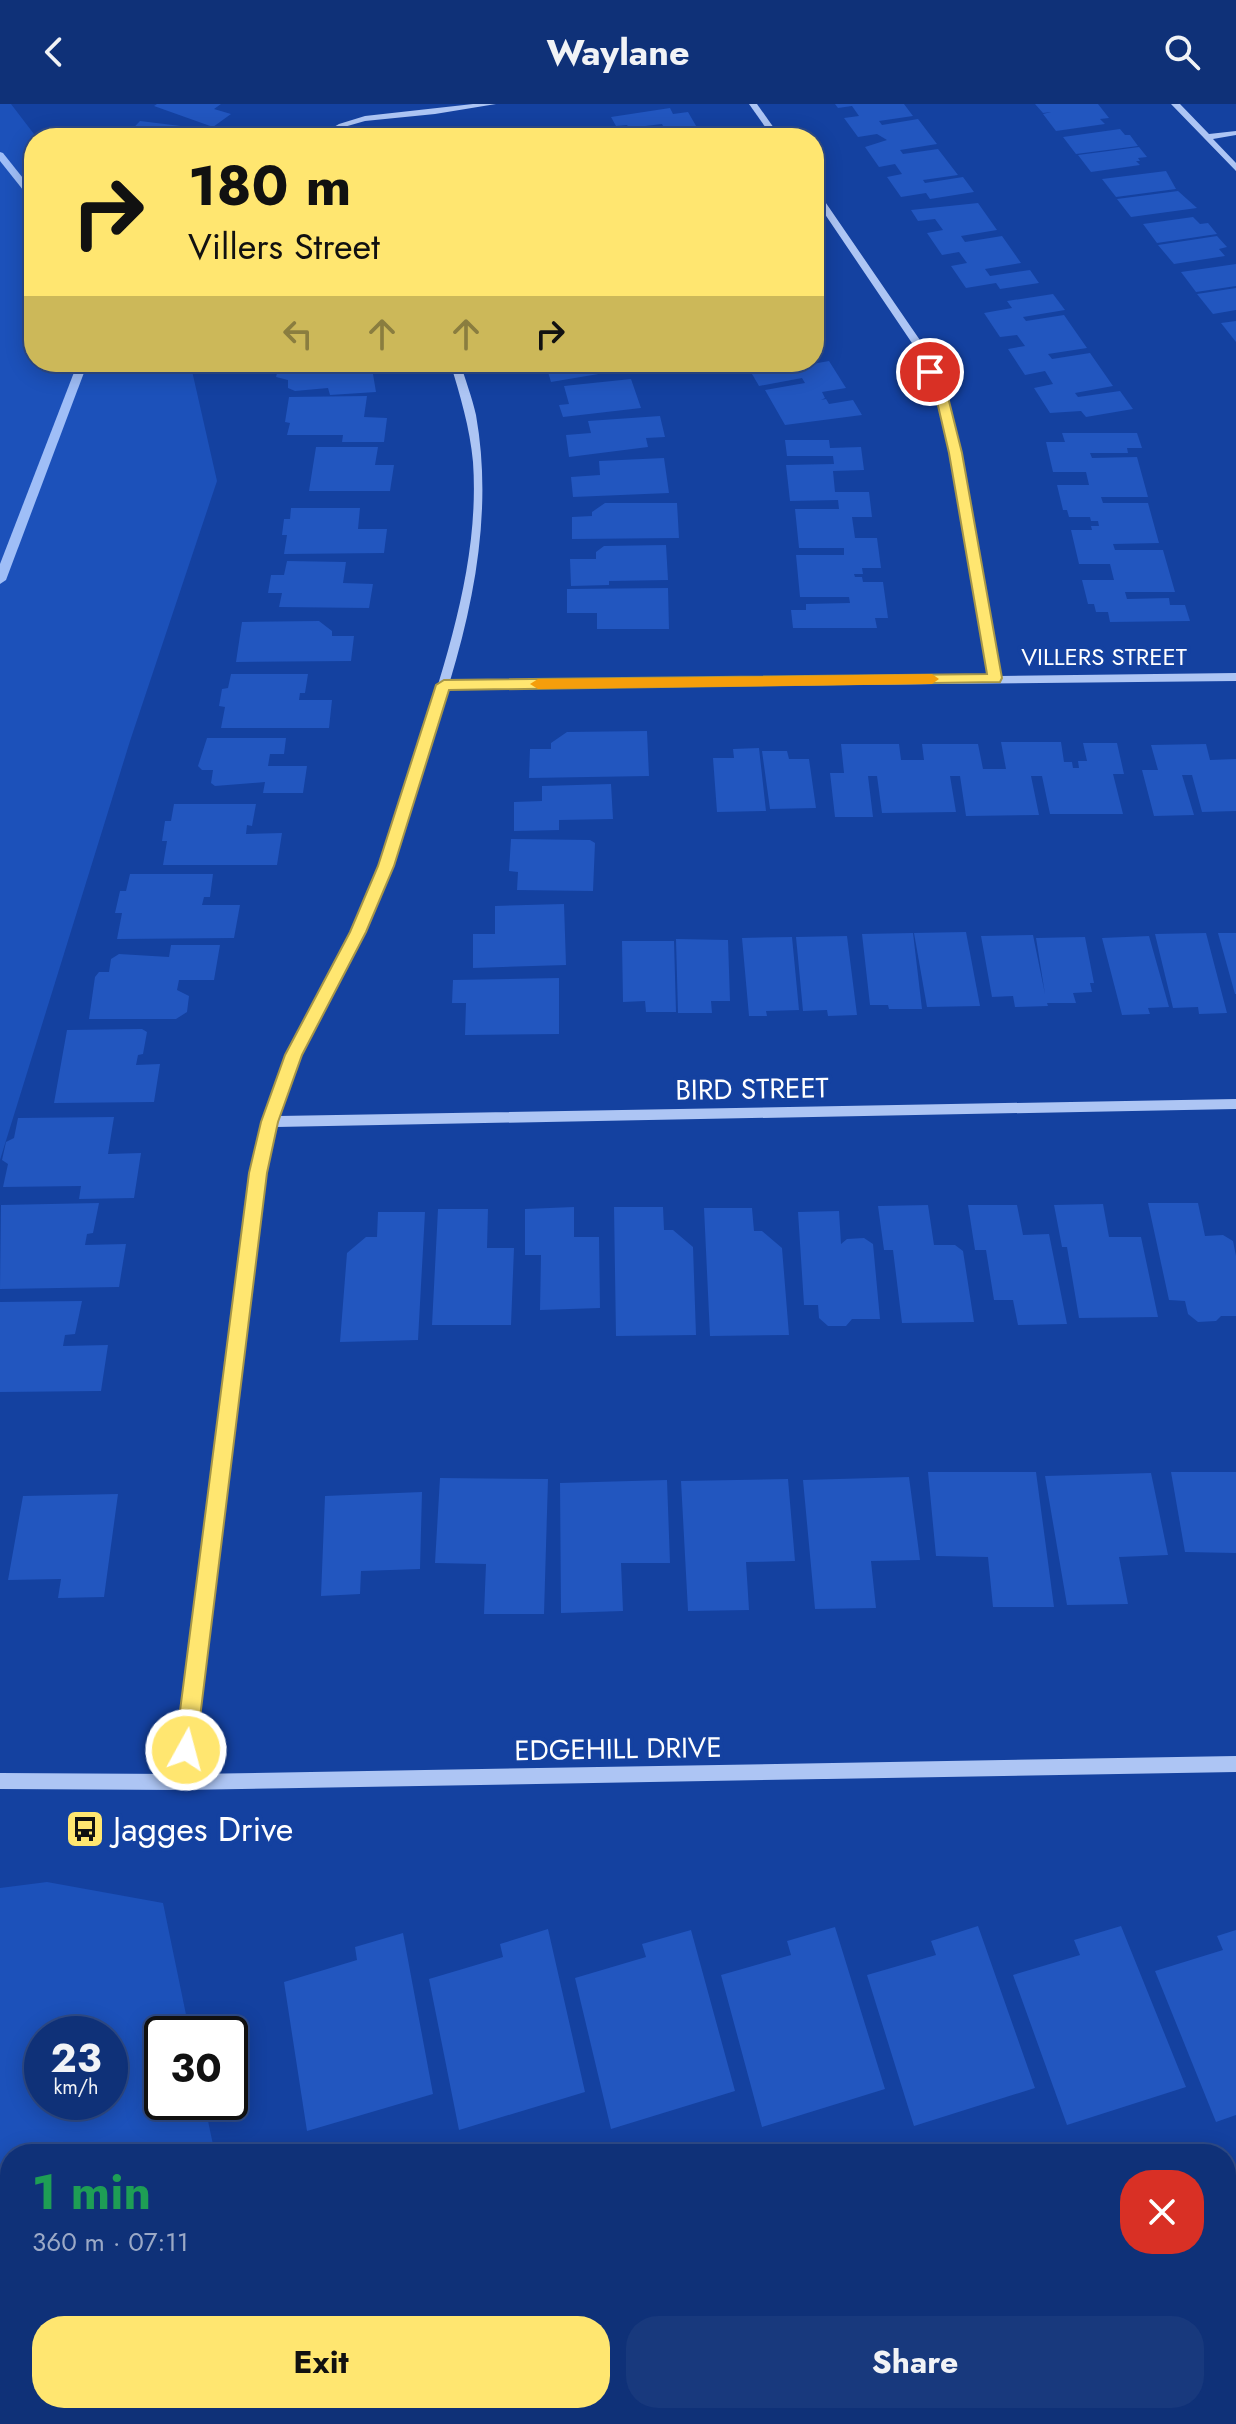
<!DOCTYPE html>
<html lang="en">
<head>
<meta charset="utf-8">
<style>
  :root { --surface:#0f3178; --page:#18397d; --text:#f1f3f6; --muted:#9ba9c6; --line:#2f4c8a; --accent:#ffe670 }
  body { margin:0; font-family:Jost,sans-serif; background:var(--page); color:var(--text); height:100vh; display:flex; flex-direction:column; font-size:30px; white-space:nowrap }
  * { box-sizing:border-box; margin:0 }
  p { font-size:26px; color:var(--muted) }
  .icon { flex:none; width:44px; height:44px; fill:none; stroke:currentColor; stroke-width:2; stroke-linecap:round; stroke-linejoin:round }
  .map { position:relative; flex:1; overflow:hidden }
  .side { position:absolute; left:0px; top:2040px; width:1236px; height:280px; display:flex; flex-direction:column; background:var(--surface); border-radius:32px 32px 0 0; box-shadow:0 4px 20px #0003,0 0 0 2px var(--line) }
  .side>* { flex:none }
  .banner { position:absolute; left:24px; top:24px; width:800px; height:244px; border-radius:32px; box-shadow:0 4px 20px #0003,0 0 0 2px var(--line); background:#ffe670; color:#111; overflow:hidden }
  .speed { position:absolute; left:24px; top:1912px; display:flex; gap:16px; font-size:40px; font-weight:700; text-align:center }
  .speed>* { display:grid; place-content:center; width:104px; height:104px; border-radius:50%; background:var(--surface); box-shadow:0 4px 20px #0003,0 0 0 2px var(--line); line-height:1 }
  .speed small { font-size:20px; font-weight:400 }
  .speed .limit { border:4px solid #111; border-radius:12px; background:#fff; color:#111 }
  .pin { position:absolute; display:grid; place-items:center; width:68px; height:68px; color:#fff; margin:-34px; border:4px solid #fff; border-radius:50%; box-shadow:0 2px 8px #0007 }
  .me { position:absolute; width:88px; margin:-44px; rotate:7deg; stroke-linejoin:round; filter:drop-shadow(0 0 6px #0008) }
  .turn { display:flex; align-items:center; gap:28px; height:168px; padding:0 32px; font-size:36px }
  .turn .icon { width:104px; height:104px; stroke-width:2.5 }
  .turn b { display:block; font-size:56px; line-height:68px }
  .lanes { display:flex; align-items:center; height:76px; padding:0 32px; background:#0003; justify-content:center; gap:40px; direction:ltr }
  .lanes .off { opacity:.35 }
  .round { display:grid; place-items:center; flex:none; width:84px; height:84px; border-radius:32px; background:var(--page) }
  .overview { display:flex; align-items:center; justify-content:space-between; height:136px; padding:0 32px }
  h1 { font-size:48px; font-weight:700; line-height:60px; color:#1e9e55 }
  .cta { display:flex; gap:16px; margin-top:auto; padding:16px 32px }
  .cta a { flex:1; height:92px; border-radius:32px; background:var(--accent); color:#111; font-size:32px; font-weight:700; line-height:92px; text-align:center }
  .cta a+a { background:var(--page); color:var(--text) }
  header { display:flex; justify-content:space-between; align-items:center; height:104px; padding:0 32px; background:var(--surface); font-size:36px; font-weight:700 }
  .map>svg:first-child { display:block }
  .green { fill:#1c51ba; fill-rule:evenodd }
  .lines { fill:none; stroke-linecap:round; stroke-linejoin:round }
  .stream { fill:#9fbef7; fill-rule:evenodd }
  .building { fill:#2256bf }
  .minor { fill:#adc5f4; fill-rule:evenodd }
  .route { fill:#ffe670; stroke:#a69649; stroke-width:2 }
  .slow { fill:#f59e0b }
  .labels { text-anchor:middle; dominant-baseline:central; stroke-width:8; stroke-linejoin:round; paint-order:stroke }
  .far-street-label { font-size:24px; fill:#fff; stroke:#1441a0 }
  .street-label { font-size:28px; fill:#fff; stroke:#1441a0 }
  .near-poi-label { font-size:34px; fill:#fff; stroke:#1441a0; text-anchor:start }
</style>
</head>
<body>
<header><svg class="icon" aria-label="back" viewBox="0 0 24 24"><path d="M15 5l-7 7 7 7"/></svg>Waylane<svg class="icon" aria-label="search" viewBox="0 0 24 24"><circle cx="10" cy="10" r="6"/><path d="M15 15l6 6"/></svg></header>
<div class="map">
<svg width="1236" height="2320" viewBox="0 0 1236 2320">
  <rect width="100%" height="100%" fill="#1441a0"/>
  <g class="green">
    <polygon points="0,0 11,0 37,34 34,34 34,258 190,258 217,377 130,637 0,1056"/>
    <path d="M47,1778L163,1799L190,1930H162V1998H204L215,2050H10V2310H1226V2274H1236V2320H0V1784ZM42,1930H110V1998H42Z"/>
  </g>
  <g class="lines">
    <g class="stream">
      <polygon points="0,48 3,49 34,88 34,97 31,96 0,57"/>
      <polygon points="78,258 88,258 6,476 0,480 0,460"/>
    </g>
  </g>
  <g class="building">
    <polygon points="157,0 221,0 214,5 231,10 213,23 154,2"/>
    <polygon points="835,0 904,0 913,12 879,17 882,21 918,15 937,40 900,46 903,50 938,45 958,71 923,76 925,79 963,73 974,88 930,95 926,89 901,93 887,73 902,70 895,60 879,63 865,43 887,36 877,30 858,33 844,14 859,12 852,2 838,4"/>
    <polygon points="1035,0 1098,0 1109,14 1100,15 1105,20 1056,27 1043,10 1051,8 1043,9"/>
    <polygon points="670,4 673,10 688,8 699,27 683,29 686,34 633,34 630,29 664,24 662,20 629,24 627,21 616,22 611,13"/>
    <polygon points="140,17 197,24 190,34 124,34"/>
    <polygon points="1120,25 1125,31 1130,31 1138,42 1076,50 1063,33"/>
    <polygon points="1139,43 1147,53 1138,54 1140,57 1136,57 1140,61 1091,68 1078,51"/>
    <polygon points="1166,67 1176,85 1116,93 1102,75"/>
    <polygon points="1178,87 1197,104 1131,113 1117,95"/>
    <polygon points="978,99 997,126 961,132 965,138 1002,132 1021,159 985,165 990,172 1030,166 1039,179 1000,185 996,179 966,184 951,162 967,159 959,148 942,151 927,129 943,126 935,115 918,117 911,106"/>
    <polygon points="1193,113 1200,120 1208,119 1217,130 1157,139 1143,120"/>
    <polygon points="1217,132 1227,143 1219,145 1225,152 1174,160 1158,141"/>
    <polygon points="1236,160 1236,182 1196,188 1181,168"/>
    <polygon points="1236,184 1236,206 1213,210 1197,190"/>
    <polygon points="1053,190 1065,206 1023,213 1026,217 1064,211 1087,244 1048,250 1052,255 1090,249 1113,282 1075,289 1078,293 1120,287 1133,305 1086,313 1081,307 1050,309 1034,284 1053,280 1045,267 1025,271 1008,245 1025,242 1017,231 1000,233 984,209 1012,204 1007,197"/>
    <polygon points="1236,217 1236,238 1221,219"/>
    <polygon points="829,257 846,284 822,288 825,294 821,296 826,295 829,300 853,296 862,311 785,321 765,286 805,279 802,274 759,282 745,258 799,258 801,262"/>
    <polygon points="280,258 352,258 338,262 339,266 372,264 376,288 330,291 328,284 295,287 288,284 288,276 276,273"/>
    <polygon points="545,258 638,258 640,263 551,278"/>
    <polygon points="631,275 641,304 563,313 559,301 569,300 564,282"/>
    <polygon points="367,292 364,313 387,314 384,338 342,338 343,331 287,331 290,319 285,318 289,293"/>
    <polygon points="660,312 665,333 646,334 648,343 569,353 566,331 591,329 588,317"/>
    <polygon points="1062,329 1137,329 1142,344 1127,344 1128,349 1090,349 1092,354 1137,353 1148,393 1101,393 1103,399 1148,399 1159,439 1113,440 1115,446 1163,446 1175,488 1125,488 1127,495 1169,494 1170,501 1185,501 1190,517 1110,518 1108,508 1096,508 1094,500 1088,500 1082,476 1114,476 1110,460 1079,460 1071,426 1092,426 1091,422 1099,422 1098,417 1091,417 1090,413 1069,413 1067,406 1063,406 1057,381 1089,381 1086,368 1053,368 1046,338 1065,338"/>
    <polygon points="785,336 829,336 830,344 861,343 864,366 833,367 835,388 869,388 872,413 852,413 855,434 877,434 881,464 862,464 863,470 854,470 855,473 862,473 863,478 883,478 888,514 875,514 877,524 793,524 791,506 806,506 806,500 850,499 849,493 800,493 796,451 844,451 844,444 799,444 795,405 839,405 838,396 790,397 786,361 834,360 833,352 787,352"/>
    <polygon points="316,343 378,343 375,361 394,361 390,387 309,387"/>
    <polygon points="664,354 669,389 573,393 571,373 600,371 599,357"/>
    <polygon points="605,399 677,399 679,434 572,435 572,413 592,412 592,408"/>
    <polygon points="291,404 360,404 358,425 387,425 384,449 284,450 287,431 282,431 284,415 290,415"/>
    <polygon points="666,441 668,476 609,477 609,481 571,482 570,455 596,455 596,448 604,442"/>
    <polygon points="287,457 346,458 343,479 373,480 369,504 279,503 282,489 268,489 271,471 284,471"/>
    <polygon points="668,484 669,525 597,525 597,509 567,509 567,485"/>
    <polygon points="319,517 332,527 332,532 354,532 351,557 236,558 242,518"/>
    <polygon points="231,570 308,570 305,589 300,589 299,596 332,596 329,624 221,624 225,603 219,602 222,585 228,584"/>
    <polygon points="647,627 649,672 529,674 530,645 551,645 551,639 567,628"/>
    <polygon points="207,634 286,634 284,650 270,650 268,662 307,662 303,689 263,689 265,678 215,682 211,679 213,666 202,666 198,662"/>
    <polygon points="1001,638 1061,638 1064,658 1072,658 1073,664 1079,664 1078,657 1087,657 1083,639 1117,639 1124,670 1113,670 1123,710 1050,710 1042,672 1031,672 1039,711 966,712 960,672 950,672 956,708 882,709 877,672 868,672 873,713 835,713 830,669 844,669 841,640 899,640 901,656 924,656 922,640 978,640 983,665 1006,665"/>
    <polygon points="1206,640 1210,656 1236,655 1236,707 1202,708 1192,671 1182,671 1194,711 1154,712 1142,666 1158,666 1151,641"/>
    <polygon points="759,644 766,707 717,708 713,654 734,654 733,645"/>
    <polygon points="762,647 787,647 789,655 809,655 816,704 770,705"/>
    <polygon points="611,680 613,715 559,716 559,726 514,727 514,698 542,697 542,682"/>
    <polygon points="174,700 256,700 252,722 247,721 246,730 282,729 277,761 163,761 167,737 162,737 165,717 171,717"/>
    <polygon points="511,735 590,736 595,739 593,787 517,786 518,768 509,767"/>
    <polygon points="130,770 213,770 210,793 204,793 202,801 240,801 234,834 117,835 122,809 115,809 120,787 126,787"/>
    <polygon points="564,800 566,861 473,864 473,830 495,830 495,802"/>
    <polygon points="966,828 980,902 927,903 914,829"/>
    <polygon points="913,829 922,905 889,905 888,901 870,901 862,830"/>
    <polygon points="1206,829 1227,909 1199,910 1198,903 1173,904 1155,830"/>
    <polygon points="1218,829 1236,829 1236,890 1235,890"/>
    <polygon points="1033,831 1045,890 1036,834 1085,833 1094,879 1090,879 1092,888 1073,889 1076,899 1047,899 1048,902 1015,903 1013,892 992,893 981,832"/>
    <polygon points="847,832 857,911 828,912 827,906 803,907 796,833"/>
    <polygon points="1149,832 1169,903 1148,904 1150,910 1122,911 1102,834"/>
    <polygon points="792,833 799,906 766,907 767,912 749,912 742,834"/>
    <polygon points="676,835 728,836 730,897 711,897 712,909 678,909"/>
    <polygon points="622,837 674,837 676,908 646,908 645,897 623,898"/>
    <polygon points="171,841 220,841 214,876 179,876 177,886 189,892 187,908 176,915 89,915 95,873 99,868 109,868 111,855 119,850 169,853"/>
    <polygon points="559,874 559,930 465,931 466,899 452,899 453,876"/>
    <polygon points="142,925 147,928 143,950 138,951 136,961 160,960 154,998 54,999 67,926"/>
    <polygon points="114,1013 108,1050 141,1049 134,1094 79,1095 81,1082 3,1083 8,1060 2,1056 6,1038 14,1034 18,1014"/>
    <polygon points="99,1099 93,1129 87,1130 85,1141 126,1140 119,1183 0,1185 1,1101"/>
    <polygon points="1148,1099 1198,1099 1205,1132 1223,1131 1233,1137 1236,1152 1236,1212 1221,1212 1216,1217 1198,1218 1188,1210 1185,1197 1169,1196"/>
    <polygon points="1103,1100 1109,1133 1141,1133 1158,1213 1079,1214 1067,1143 1062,1143 1054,1101"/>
    <polygon points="928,1101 934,1141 955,1141 963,1147 974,1218 902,1219 893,1146 884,1146 878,1102"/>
    <polygon points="968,1101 1017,1101 1023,1131 1049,1130 1067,1220 1018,1221 1013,1196 994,1196 986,1146 975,1146"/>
    <polygon points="574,1103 574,1133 599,1133 600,1204 540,1206 541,1151 525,1151 525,1105"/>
    <polygon points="614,1103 663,1103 664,1126 673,1126 693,1143 696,1231 616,1232"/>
    <polygon points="704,1104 752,1104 754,1127 762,1127 782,1144 789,1231 710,1232"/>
    <polygon points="438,1105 488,1105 487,1144 514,1144 511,1221 432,1221"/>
    <polygon points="839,1107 841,1140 847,1135 864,1134 873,1140 880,1215 852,1215 846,1222 828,1222 819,1214 818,1201 804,1201 798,1108"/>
    <polygon points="378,1108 425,1108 418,1236 340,1238 347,1149 366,1133 377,1133"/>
    <polygon points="82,1197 75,1230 65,1231 63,1242 108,1241 101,1287 0,1288 0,1198"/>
    <polygon points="928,1368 1036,1368 1054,1503 993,1503 988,1453 936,1452"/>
    <polygon points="1171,1368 1236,1368 1236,1449 1185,1448"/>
    <polygon points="1151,1369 1168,1451 1119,1453 1128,1500 1067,1501 1045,1372"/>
    <polygon points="909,1373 920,1456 871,1457 876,1504 815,1505 803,1376"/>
    <polygon points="440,1374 548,1375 544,1510 484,1510 486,1460 435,1459"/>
    <polygon points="788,1375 795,1457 746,1458 749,1506 688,1507 681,1377"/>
    <polygon points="667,1376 670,1459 621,1459 623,1507 561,1509 560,1379"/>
    <polygon points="422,1388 420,1465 361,1467 360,1490 321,1492 325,1392"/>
    <polygon points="118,1390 104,1493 58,1494 61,1475 8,1476 23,1392"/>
    <polygon points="978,1822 1035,1984 914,2022 867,1871 936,1851 931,1837"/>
    <polygon points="1121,1822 1186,1983 1067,2021 1013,1871 1080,1851 1074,1836"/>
    <polygon points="835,1823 885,1985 762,2023 721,1871 791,1851 787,1837"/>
    <polygon points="548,1825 585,1988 459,2026 429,1875 503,1853 500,1840"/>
    <polygon points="691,1826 735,1987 611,2025 575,1874 646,1853 642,1840"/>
    <polygon points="1236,1826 1236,2011 1216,2018 1155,1867 1223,1846 1217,1832"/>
    <polygon points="403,1829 433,1990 307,2027 284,1878 357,1856 355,1843"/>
  </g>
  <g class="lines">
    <g class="minor">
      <polygon points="473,0 496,0 435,10 365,17 344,23 325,34 315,34 339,20 365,12"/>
      <polygon points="749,0 757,0 781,34 773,34"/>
      <polygon points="1171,0 1180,0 1209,30 1236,27 1236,31 1213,35 1236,59 1236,67"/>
      <path d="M814,85L817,86L924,242L947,293L960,349L1000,572L1236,569V577L448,585L382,788L364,830L306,937L279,1012L1236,995V1005L276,1023L265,1069L191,1670L1236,1652V1668L182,1686L0,1685V1669L175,1670L251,1069C263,1018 277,969 301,921C318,889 339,859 354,826C379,770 396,712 415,654C445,559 480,459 473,358C470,324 460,291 450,258H460C465,275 472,293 476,311C492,401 476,491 450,577L989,572L950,349L937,293L914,242L814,94Z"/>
    </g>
  </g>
  <polygon class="route" points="926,265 935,265 948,293 962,349 1002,574 1000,578 449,586 394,762 366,828 302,951 278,1018 267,1069 196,1646 193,1654 186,1657 178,1654 175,1646 249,1069 261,1018 285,951 350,828 378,762 436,581 444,576 987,570 949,349 936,293 924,268"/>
  <polygon class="slow" points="932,570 939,575 932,580 538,585 530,580 538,575"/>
  <defs>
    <g id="bus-square" transform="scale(2)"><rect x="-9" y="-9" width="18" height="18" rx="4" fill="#ffe670" stroke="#1441a0"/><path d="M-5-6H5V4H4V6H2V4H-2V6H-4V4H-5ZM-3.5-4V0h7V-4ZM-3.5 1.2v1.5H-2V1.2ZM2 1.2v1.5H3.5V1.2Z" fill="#111"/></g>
  </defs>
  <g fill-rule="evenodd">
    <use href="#bus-square" x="85" y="1725"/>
  </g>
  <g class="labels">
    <g class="far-street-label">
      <text x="1104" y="552">VILLERS STREET</text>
    </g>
    <g class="street-label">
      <text transform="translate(752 985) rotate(-1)">BIRD STREET</text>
      <text transform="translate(618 1645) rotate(-1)">EDGEHILL DRIVE</text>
    </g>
    <g class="near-poi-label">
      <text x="113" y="1725">Jagges Drive</text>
    </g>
  </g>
</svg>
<div class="speed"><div>23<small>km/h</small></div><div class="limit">30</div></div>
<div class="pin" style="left:930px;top:268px;background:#d93025"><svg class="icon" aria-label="arrive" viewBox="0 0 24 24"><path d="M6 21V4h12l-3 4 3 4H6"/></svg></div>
<svg class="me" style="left:186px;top:1646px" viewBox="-20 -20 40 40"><circle r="17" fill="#ffe670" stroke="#fff" stroke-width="3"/><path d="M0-11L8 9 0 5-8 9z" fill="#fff"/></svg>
<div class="banner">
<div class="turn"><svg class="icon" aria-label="right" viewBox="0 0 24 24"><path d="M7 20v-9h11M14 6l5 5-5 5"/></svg><div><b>180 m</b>Villers Street</div></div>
<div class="lanes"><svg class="icon off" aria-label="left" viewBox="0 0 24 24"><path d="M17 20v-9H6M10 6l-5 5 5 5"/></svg><svg class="icon off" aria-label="ahead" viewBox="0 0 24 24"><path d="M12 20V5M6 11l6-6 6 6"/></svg><svg class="icon off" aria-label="ahead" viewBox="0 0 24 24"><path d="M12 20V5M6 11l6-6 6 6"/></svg><svg class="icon" aria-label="right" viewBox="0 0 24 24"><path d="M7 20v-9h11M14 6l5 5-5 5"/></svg></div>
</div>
<section class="side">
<div class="overview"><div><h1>1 min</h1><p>360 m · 07:11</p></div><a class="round" style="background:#d93025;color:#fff"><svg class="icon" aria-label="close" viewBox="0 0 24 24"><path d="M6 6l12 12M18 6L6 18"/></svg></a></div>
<div class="cta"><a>Exit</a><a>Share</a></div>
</section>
</div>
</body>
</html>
